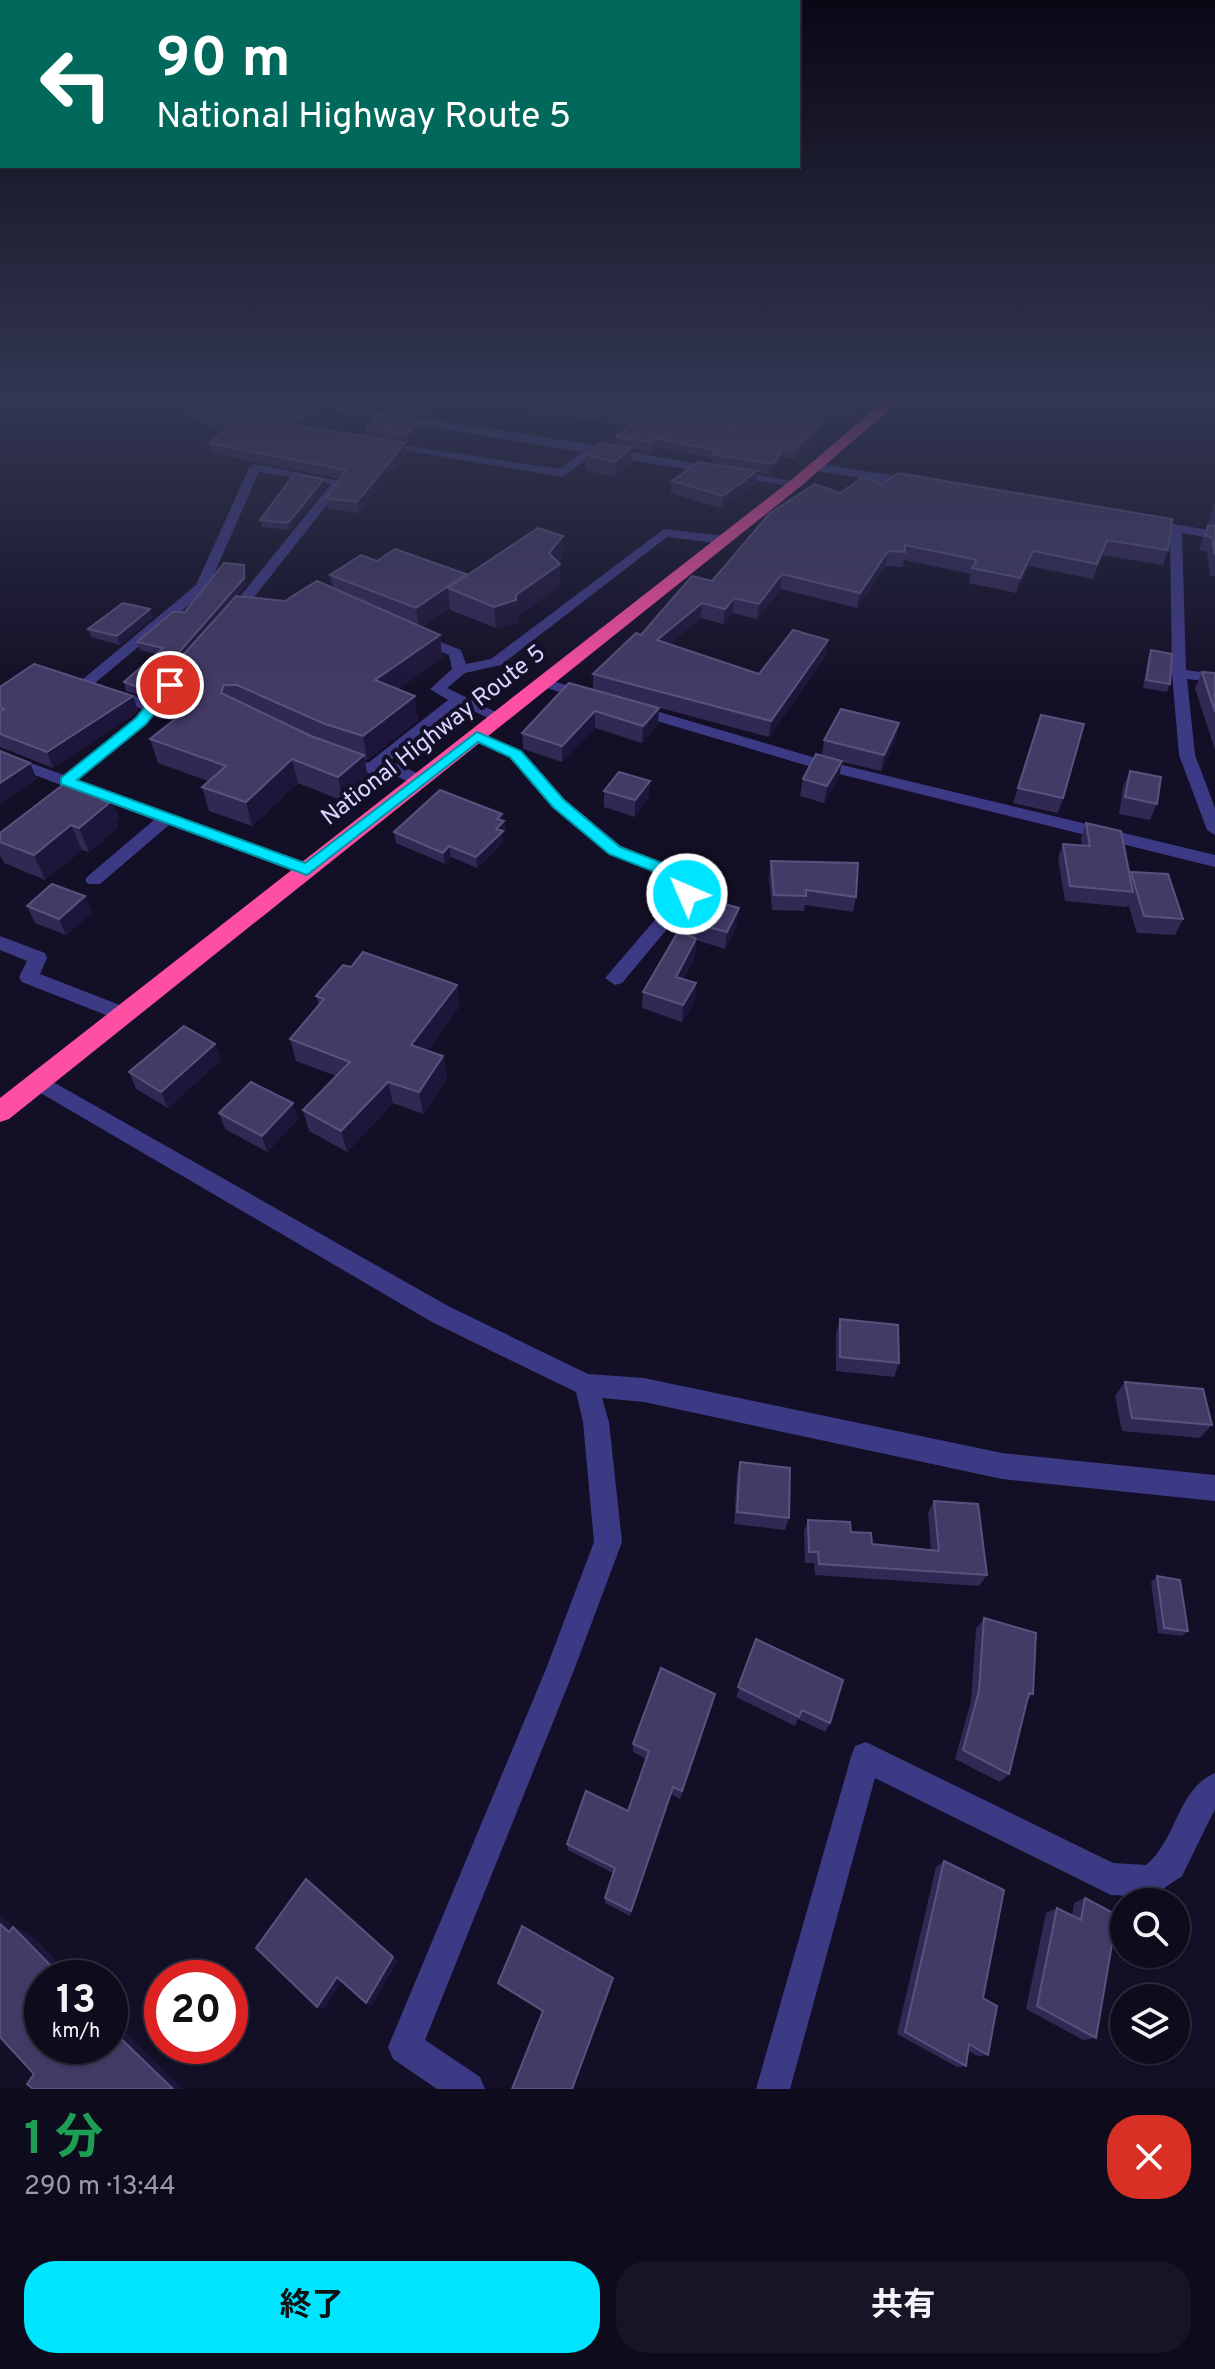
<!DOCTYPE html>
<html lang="ja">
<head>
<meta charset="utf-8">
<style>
  :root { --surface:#0e0b1c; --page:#171425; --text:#f1f3f6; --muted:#9b9ba3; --line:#2e2b3b; --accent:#00e5ff }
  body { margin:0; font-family:Overpass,"Noto Sans JP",sans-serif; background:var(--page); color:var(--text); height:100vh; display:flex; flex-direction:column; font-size:30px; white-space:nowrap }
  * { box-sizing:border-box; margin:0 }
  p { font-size:26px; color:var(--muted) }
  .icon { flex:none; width:44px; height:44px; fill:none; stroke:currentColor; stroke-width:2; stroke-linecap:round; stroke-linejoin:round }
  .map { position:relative; height:2089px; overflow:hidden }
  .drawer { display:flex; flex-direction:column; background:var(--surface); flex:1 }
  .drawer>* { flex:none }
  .guide { position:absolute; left:0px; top:0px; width:800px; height:168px; box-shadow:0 2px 6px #0004,0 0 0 2px var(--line); background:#00695c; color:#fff; overflow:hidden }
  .buttons { position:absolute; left:1110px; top:1888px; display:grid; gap:16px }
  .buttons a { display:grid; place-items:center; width:80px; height:80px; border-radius:50%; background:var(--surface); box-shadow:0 2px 6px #0004,0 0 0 2px var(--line); font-size:40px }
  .speed { position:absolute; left:24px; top:1960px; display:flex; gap:16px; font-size:40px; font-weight:700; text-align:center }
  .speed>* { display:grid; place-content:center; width:104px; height:104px; border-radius:50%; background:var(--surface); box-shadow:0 2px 6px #0004,0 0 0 2px var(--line); line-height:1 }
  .speed small { font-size:20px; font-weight:400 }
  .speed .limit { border:12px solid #d22; background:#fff; color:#111 }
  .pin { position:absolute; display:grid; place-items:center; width:68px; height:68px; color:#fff; margin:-34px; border:4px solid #fff; border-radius:50%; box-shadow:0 2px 8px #0007 }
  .me { position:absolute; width:88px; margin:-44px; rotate:315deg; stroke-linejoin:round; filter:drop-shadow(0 0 6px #0008) }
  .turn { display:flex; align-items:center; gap:28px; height:168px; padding:0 24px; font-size:36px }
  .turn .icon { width:104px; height:104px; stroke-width:2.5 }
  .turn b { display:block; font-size:56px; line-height:68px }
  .round { display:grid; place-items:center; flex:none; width:84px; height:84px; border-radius:32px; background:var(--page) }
  .overview { display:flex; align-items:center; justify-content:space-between; height:136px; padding:0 24px }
  h1 { font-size:48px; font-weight:700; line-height:60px; color:#1e9e55 }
  .action { display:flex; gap:16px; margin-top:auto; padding:16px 24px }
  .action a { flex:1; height:92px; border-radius:32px; background:var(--accent); color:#111; font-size:32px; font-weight:700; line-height:92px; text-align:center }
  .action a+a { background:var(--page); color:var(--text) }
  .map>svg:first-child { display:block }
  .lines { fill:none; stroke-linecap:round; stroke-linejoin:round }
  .minor { fill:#3d3a85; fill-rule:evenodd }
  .highway { fill:#ff4fa3; fill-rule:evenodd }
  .wall { fill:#312854 }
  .shaded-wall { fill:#1d163a }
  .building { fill:#433a66; stroke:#5a527e; stroke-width:2 }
  .route { fill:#00e5ff; stroke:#0095a6; stroke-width:2 }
  .labels { text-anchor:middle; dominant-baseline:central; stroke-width:8; stroke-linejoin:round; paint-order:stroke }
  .far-street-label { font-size:24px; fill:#d9d4ff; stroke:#130f26 }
</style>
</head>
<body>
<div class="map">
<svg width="1215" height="2089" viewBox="0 0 1215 2089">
  <rect width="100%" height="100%" fill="#130f26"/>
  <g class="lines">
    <g class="minor">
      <polygon points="251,397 286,397 594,445 802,483 796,487 594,454 562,477 375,445 381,442 560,469 582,452 263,399 231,417 239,419 239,423 215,418"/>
      <polygon points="1172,397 1215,400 1215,406 1177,400"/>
      <polygon points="815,463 915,479 921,483 915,487 811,470 809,467"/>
      <polygon points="255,464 345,482 236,620 226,620 226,614 331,484 259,472 207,590 95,683 149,701 165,682 170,681 177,685 146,724 78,780 313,866 316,870 307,876 301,874 169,825 100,884 88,884 85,880 88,876 154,820 0,762 0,752 64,775 136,718 142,709 77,684 196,585 249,468"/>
      <polygon points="1144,519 1215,531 1215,539 1182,533 1186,670 1215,674 1215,682 1187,679 1195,755 1215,808 1215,835 1207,830 1179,755 1172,674 1170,531 1140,526 1140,520"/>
      <polygon points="664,529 724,536 730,540 724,544 667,537 501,665 465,673 447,688 508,718 500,723 495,721 460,705 390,761 426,777 426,785 414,785 381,768 370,774 334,762 332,759 340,754 368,763 448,700 430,689 452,669 449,655 413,641 413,635 423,635 461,650 466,664 491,659"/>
      <polygon points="545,679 594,693 597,696 589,701 540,686 538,683"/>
      <polygon points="635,705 826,761 1215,855 1215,867 815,768 630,713 630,707"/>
      <polygon points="477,731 521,751 564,799 621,846 684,871 696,883 693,898 622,983 615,985 605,978 678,893 678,885 672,879 609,854 552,807 509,757 471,739 471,733"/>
      <polygon points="0,936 45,953 47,958 40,974 130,1009 133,1014 130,1019 116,1019 22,982 19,977 27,961 0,950"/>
      <polygon points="39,1074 448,1306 588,1374 644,1378 1002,1453 1215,1475 1215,1501 1002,1479 644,1402 602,1398 609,1422 622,1542 574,1670 425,2040 480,2077 485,2089 437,2089 393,2059 388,2047 546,1669 594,1542 583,1422 576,1392 432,1322 32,1088 29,1082 32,1076"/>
      <path d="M866,1742L1113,1863L1146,1865C1177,1840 1177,1789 1215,1773V1809L1182,1876L1151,1897L1111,1895L875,1778L790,2089H756L851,1757L855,1746Z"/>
    </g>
    <polygon class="highway" points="889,397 904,397 801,486 9,1119 0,1122 0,1098 791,480"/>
  </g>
  <g class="wall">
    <polygon points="196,397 245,397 219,412 407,454 359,513 328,509 326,498 340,479 211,453 209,443 226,430 183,417 181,407"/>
    <polygon points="451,397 752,397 739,421 763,397 868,397 852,418 834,415 794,459 782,456 774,472 768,474 757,472 756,483 722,509 671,493 672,481 713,464 713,459 656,447 652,452 631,448 631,463 615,477 586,470 586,455 616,446 616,437 629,426 451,400"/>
    <polygon points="441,400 442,407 432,417 402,412 402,405"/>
    <polygon points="240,407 320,412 306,425 241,414"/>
    <polygon points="366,427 420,428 407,441 367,435"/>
    <polygon points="324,479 326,486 289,530 262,527 260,520"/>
    <polygon points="883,484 1168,550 1163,565 1102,555 1093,579 1029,566 1016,593 969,583 971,574 904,560 903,567 885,566 857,608 781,589 757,619 733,613 723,624 701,618 669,644 759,674 828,640 826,655 769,737 623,698 658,724 642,743 595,728 562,762 523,749 522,733 593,689 593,674 641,635 712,581 840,493"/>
    <polygon points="1215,501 1215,576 1210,576 1207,552 1199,550"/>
    <polygon points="563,536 563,558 558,563 560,564 560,586 517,616 518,622 496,628 450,610 450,608 422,627 440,635 442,658 398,689 418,720 367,760 364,759 368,779 343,801 298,783 252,826 209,811 202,787 208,781 158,763 150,739 174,720 156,718 149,698 126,691 124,682 156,654 140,650 137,642 185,612 244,565 246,573 246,586 237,596 285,601 333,588 330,575 377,561 467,576"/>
    <polygon points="153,617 120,645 91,637 88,629"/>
    <polygon points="1151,650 1170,684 1167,692 1143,688 1148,658"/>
    <polygon points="1202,672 1215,673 1215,750 1195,688"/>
    <polygon points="0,687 133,696 138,711 53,768 0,747"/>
    <polygon points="1041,715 1063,798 1058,813 1013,803"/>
    <polygon points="899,723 896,739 881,771 842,762 839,777 824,803 800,796 803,779 822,756 824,740"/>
    <polygon points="1130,771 1157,804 1150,820 1119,814 1123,787"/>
    <polygon points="604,791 649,797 635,817 604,807"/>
    <polygon points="109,794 119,819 116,821 118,828 89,852 82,850 45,880 4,863 0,855 0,833"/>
    <polygon points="502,821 504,821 505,832 503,834 503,842 477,868 451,857 445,864 396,843 394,832"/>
    <polygon points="1086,823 1130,875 1131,872 1183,919 1175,935 1137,933 1128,904 1127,907 1065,901 1058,858 1063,844 1082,846 1081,838"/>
    <polygon points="771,861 856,897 853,912 805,905 804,911 772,910 769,876"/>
    <polygon points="85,896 92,912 66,935 35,923 27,906"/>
    <polygon points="679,919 737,925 725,949 696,940 695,956 683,979 696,983 695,1000 682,1022 642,1008 643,992 679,931"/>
    <polygon points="351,967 457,985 459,1007 427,1051 443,1056 447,1078 423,1114 393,1103 347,1152 309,1131 303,1110 336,1076 296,1061 290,1039 319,1005 316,996"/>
    <polygon points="215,1044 221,1060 168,1108 136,1089 129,1072"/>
    <polygon points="293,1103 298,1119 267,1152 225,1129 219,1113"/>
    <polygon points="840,1319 899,1363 894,1377 836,1371 836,1334"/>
    <polygon points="1125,1382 1212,1425 1200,1438 1122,1431 1115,1396"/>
    <polygon points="740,1462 789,1518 785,1530 734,1524 737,1475"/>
    <polygon points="934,1501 987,1575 979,1586 815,1575 814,1563 805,1563 804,1531 808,1520 851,1532 872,1544 931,1550 928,1513"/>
    <polygon points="1157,1576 1188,1631 1182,1636 1158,1633 1151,1582"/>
    <polygon points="984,1618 1033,1694 1027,1700 1009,1774 1000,1782 955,1759 971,1701 976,1629"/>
    <polygon points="756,1639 830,1723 825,1732 798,1719 795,1726 736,1697"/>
    <polygon points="713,1703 680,1799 671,1794 630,1916 605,1903 605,1898 613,1873 568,1850 567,1844 628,1811 646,1759 633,1752 633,1744"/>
    <polygon points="944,1861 983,1998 988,2055 978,2056 968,2051 966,2066 957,2067 897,2034 936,1867"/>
    <polygon points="1085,1898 1096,2038 1083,2040 1026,2009 1046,1913 1057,1908 1072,1915 1074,1903"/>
    <polygon points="613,1978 612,1981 543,2012 501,1986 498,1983"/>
  </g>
  <g class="shaded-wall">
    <polygon points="12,397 47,397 47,398 0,426 0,404"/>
    <polygon points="226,397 245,397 213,415 211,405"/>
    <polygon points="748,397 752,397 729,439 730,430"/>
    <polygon points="863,397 868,397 852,418 854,409"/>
    <polygon points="441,400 442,407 432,417 431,410"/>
    <polygon points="319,405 320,412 306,425 305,418"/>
    <polygon points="835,406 834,415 794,459 795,449"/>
    <polygon points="420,421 420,428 407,441 407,434"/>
    <polygon points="656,438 656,447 652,452 652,442"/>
    <polygon points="405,443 407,454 359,513 357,502"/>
    <polygon points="783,447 782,456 774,472 768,474 769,464"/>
    <polygon points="631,448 631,463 615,477 615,462"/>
    <polygon points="757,471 756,483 722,509 723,496"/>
    <polygon points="324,479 326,486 289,530 288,523"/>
    <polygon points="563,536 563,558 554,568 560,564 560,586 517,616 518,622 496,628 494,607 549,553"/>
    <polygon points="888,551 885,566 857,608 860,593"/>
    <polygon points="1033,551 1029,566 1016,593 1020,578"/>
    <polygon points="244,565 246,573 246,586 152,695 148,694 149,698 146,690"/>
    <polygon points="466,574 468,595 448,588 450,608 419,630 416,608"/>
    <polygon points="782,574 781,589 757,619 759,604"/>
    <polygon points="734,598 733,613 723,624 725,609"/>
    <polygon points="702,603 701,618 656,655 657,640"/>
    <polygon points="150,609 153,617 120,645 117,636"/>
    <polygon points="440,635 442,658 379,703 375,680"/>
    <polygon points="828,640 826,655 769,737 771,721"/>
    <polygon points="133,696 138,711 53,768 47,752"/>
    <polygon points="415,696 418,720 367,760 363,736"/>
    <polygon points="659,708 658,724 642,743 643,726"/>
    <polygon points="595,711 595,728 562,762 562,746"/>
    <polygon points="899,723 896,739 881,771 884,755"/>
    <polygon points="364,755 368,779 343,801 338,777"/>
    <polygon points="292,759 298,783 252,826 246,802"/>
    <polygon points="842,761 839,777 824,803 827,786"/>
    <polygon points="30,763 37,779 0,804 0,783"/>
    <polygon points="650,781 649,797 635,817 635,800"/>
    <polygon points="109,794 119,819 116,821 118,828 89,852 79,828 102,800"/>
    <polygon points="502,814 502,823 504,821 505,832 503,834 503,842 477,868 476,857 497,819"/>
    <polygon points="71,825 82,850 45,880 34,855"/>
    <polygon points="449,846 451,857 445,864 443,853"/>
    <polygon points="85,896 92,912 66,935 59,919"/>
    <polygon points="739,908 737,925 725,949 727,932"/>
    <polygon points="696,939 695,956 675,993 676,977"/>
    <polygon points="696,983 695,1000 682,1022 683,1005"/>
    <polygon points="457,985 459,1007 415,1067 411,1045"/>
    <polygon points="215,1044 221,1060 168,1108 161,1092"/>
    <polygon points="443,1056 447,1078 423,1114 419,1092"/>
    <polygon points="388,1082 393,1103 347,1152 341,1131"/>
    <polygon points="293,1103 298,1119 267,1152 262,1136"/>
    <polygon points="673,1787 671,1794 630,1916 631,1911"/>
    <polygon points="312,1884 398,1961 372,2005 366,2003"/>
    <polygon points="0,1915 14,1927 27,1932 71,1975 69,1978 59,1978 0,1924"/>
    <polygon points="337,1977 343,1980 323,2010 317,2007"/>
    <polygon points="613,1978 612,1981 573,2089 572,2089"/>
    <polygon points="110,2018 184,2089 173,2089 110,2028"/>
  </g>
  <g class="building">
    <polygon points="0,397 12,397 0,404"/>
    <polygon points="196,397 226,397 211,405 212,411 405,443 357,502 326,498 346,470 209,443 234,423 181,407"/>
    <polygon points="259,397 273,397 319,405 305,418 240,407"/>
    <polygon points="410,397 418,397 441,400 431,410 402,405"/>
    <polygon points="490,397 748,397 730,430 763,397 863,397 854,409 835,406 795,449 783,447 775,462 769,464 713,454 718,451 656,438 652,442 616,437 639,418"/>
    <polygon points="379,416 420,421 407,434 366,427"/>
    <polygon points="600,443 631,448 615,462 586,455"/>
    <polygon points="699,462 757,471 723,496 672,481"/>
    <polygon points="898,473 1172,519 1168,550 1107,540 1097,564 1033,551 1020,578 972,568 977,560 905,545 905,552 888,551 860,593 782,574 759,604 734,598 725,609 702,603 657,640 759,674 793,630 828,640 771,721 593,674 636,633 641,635 692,576 712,581 770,513 815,484 840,493 863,477 883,484"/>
    <polygon points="294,474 324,479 288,523 260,520"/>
    <polygon points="1215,525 1215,555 1212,537 1205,536 1208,526"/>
    <polygon points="538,528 563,536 549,553 560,564 516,595 516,600 494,607 448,588"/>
    <polygon points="395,549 466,574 416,608 330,575 361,555 377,561"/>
    <polygon points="224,563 244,565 244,578 146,690 124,682 163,648 137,642 173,612 185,612"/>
    <polygon points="317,581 440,635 375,680 415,696 363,736 325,724 237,685 224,685 221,693 311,736 364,755 338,777 292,759 246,802 202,787 226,766 150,739 198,701 148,694 236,596 285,601"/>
    <polygon points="123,603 150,609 117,636 88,629"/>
    <polygon points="1151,650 1172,654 1170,684 1146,680"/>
    <polygon points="34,664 133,696 47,752 0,734 0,711 4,709 0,707 0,687"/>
    <polygon points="1202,672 1215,673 1215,712"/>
    <polygon points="569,683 659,708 643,726 595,711 562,746 522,733"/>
    <polygon points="841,709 899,723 884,755 824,740"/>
    <polygon points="1041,715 1084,724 1063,798 1018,788"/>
    <polygon points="0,751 30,763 0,783"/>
    <polygon points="816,754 842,761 827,786 803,779"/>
    <polygon points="1130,771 1161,777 1157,804 1125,797"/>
    <polygon points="619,772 650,781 635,800 604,791"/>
    <polygon points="69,780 109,794 102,800 109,803 79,828 71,825 34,855 0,842 0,833"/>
    <polygon points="440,790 502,814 497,819 504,821 496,829 503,831 476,857 449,846 443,853 394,832"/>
    <polygon points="1086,823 1121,831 1133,892 1070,886 1063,844 1090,846"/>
    <polygon points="771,861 858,863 856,897 806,890 806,896 774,895"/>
    <polygon points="1131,872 1168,874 1183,919 1144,916"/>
    <polygon points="52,884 85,896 59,919 27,906"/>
    <polygon points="692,895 739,908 727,932 679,919"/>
    <polygon points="679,930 696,939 676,977 696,983 683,1005 643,992"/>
    <polygon points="363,952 457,985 411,1045 443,1056 419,1092 388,1082 341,1131 303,1110 350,1062 290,1039 324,999 316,996 343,965 351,967"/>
    <polygon points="184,1026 215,1044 161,1092 129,1072"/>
    <polygon points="251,1082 293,1103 262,1136 219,1113"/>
    <polygon points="840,1319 898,1325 899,1363 840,1357"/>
    <polygon points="1125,1382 1203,1389 1212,1425 1132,1418"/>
    <polygon points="740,1462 790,1468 789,1518 737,1512"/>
    <polygon points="934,1501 978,1504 987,1575 819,1564 818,1552 809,1552 808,1520 850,1522 851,1532 871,1533 872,1544 939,1551"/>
    <polygon points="1157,1576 1180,1580 1188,1631 1164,1628"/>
    <polygon points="984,1618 1036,1633 1033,1694 1029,1693 1009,1774 963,1750 979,1691"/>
    <polygon points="756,1639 843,1680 830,1723 802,1710 799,1717 738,1687"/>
    <polygon points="661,1668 715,1694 682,1791 673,1787 631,1911 605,1898 615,1868 567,1844 586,1791 628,1811 649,1751 633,1744"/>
    <polygon points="944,1861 1004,1890 983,1998 997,2006 988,2055 969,2044 966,2066 905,2032"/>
    <polygon points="306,1879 393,1957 366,2003 337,1977 317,2007 256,1948"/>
    <polygon points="1085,1898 1117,1915 1096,2038 1037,2006 1057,1908 1081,1920"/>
    <polygon points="0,1924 9,1932 13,1927 57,1972 55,1974 59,1978 42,1978 42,2046 110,2046 110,2028 173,2089 33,2089 27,2084 34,2074 0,2037"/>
    <polygon points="522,1926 613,1978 572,2089 512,2089 543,2011 498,1983"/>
  </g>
  <linearGradient id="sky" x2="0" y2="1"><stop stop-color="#0a0815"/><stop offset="0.58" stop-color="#333752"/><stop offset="1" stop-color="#333752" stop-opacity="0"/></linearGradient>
  <rect width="1215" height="689" fill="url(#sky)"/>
  <polygon class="route" points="165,682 177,685 146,724 77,780 305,863 477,732 521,751 564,800 620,847 684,871 695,883 695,894 687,899 681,897 679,885 673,879 609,854 553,807 510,757 478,742 307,875 61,784 61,778 136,718"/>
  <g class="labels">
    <g class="far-street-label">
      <text transform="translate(434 736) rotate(-38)">National Highway Route 5</text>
    </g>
  </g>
</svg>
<div class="buttons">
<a><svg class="icon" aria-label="search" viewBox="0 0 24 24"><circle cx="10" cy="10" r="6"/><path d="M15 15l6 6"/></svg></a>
<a><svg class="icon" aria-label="layers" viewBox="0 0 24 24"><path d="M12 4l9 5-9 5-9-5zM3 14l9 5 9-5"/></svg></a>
</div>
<div class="speed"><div>13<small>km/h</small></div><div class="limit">20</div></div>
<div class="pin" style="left:170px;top:685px;background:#d93025"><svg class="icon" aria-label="arrive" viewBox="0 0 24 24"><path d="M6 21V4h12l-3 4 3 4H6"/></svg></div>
<svg class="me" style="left:687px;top:894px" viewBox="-20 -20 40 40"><circle r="17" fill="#00e5ff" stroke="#fff" stroke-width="3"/><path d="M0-11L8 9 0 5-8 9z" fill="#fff"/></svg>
<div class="guide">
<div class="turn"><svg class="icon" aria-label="left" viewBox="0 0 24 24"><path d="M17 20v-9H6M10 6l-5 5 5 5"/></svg><div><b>90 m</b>National Highway Route 5</div></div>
</div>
</div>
<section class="drawer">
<div class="overview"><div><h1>1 分</h1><p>290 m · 13:44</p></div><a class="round" style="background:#d93025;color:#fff"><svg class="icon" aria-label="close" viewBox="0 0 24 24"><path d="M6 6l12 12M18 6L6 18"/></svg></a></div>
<div class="action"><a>終了</a><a>共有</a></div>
</section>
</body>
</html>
